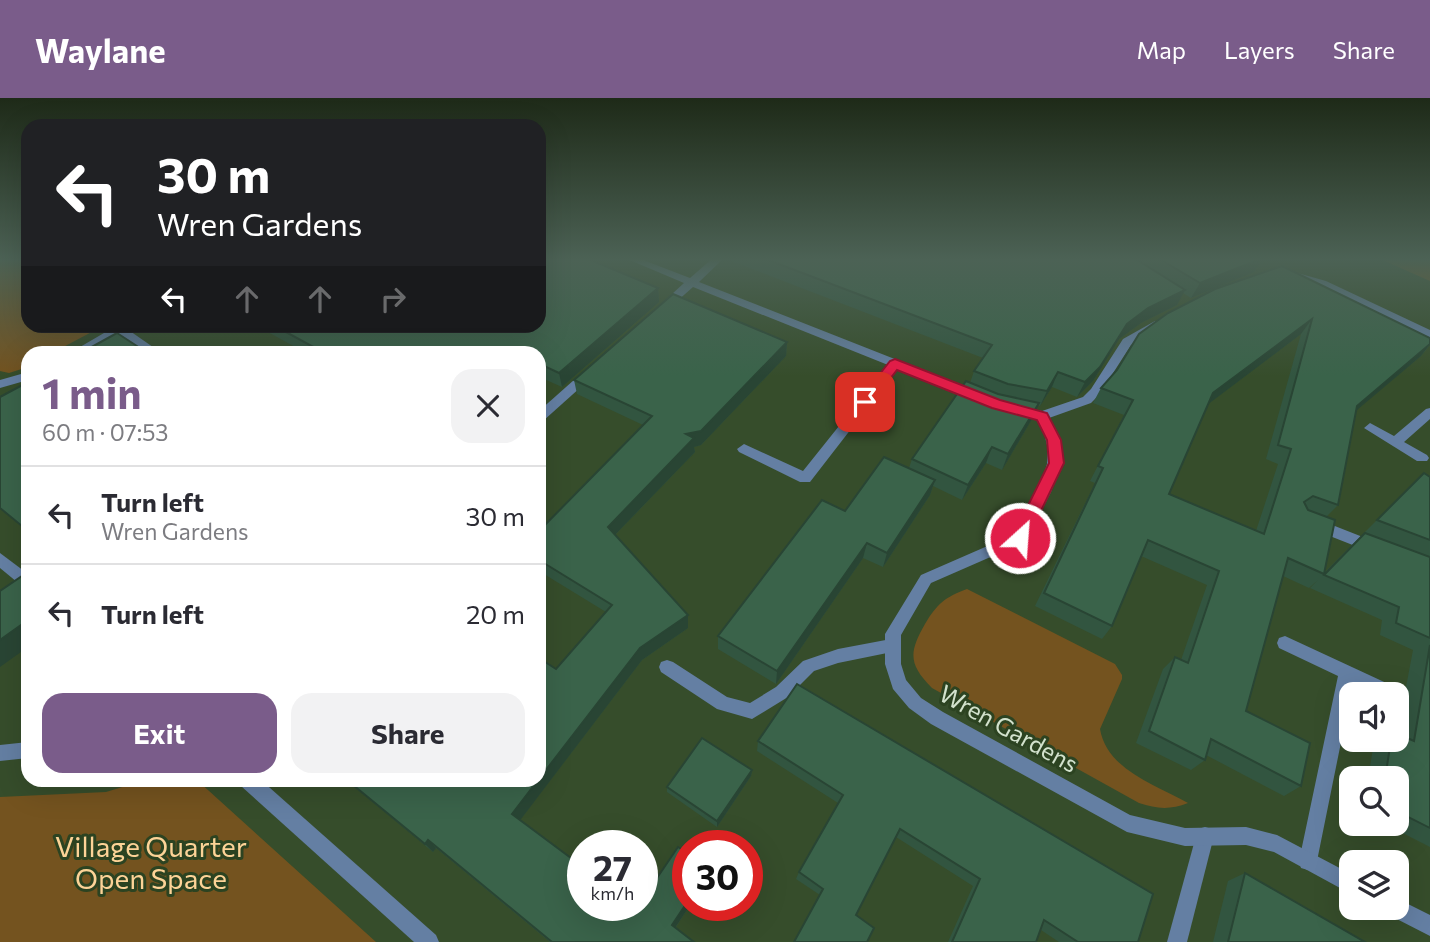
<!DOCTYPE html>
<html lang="en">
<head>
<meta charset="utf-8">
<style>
  :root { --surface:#fff; --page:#f2f2f3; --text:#2b2b33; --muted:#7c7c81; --line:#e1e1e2; --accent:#7a5c8a }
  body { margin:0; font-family:Commissioner,sans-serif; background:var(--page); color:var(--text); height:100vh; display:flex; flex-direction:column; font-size:26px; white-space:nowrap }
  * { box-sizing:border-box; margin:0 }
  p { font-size:23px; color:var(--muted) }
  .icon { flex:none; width:38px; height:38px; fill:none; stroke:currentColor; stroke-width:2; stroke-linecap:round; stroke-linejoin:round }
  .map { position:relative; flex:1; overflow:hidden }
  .side { position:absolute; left:21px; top:248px; width:525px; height:441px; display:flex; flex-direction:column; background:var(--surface); border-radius:21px; box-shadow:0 7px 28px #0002 }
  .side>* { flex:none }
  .guide { position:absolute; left:21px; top:21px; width:525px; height:214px; border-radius:21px; box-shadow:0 7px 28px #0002; background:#202124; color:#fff; overflow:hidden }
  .fabs { position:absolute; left:1339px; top:584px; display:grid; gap:14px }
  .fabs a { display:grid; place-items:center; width:70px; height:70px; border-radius:14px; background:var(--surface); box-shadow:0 7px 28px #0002; font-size:35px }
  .speed { position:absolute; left:567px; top:732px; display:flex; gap:14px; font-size:35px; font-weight:700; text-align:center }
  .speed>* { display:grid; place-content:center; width:91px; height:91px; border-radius:50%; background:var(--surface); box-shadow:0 7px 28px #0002; line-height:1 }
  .speed small { font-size:18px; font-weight:400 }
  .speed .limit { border:10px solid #d22; background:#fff; color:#111 }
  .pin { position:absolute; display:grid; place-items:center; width:60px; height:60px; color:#fff; margin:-30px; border-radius:14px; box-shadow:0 4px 10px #0006 }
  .me { position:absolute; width:77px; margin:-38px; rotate:26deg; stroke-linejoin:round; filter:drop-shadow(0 0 5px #0008) }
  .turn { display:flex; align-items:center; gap:24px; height:147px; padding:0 21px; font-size:32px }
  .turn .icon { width:91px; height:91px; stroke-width:2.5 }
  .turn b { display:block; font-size:49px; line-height:60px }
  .lanes { display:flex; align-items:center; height:66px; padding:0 21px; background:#0003; justify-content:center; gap:35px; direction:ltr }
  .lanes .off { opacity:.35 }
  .round { display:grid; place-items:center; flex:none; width:74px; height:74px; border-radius:21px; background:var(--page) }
  .summary { display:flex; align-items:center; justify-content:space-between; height:119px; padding:0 21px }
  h1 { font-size:42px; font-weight:700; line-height:52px; color:var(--accent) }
  .button { display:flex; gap:14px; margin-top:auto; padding:14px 21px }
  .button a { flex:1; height:80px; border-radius:21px; background:var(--accent); color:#fff; font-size:28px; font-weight:700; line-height:80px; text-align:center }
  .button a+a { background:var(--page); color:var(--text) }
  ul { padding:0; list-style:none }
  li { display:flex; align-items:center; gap:21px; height:98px; padding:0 21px; border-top:2px solid var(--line) }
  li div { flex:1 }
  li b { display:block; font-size:26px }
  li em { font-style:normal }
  header { display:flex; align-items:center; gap:42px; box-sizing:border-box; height:98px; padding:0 35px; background:var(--accent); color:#fff }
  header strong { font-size:33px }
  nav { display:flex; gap:38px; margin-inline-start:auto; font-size:24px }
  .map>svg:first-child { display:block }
  .green { fill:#74531f }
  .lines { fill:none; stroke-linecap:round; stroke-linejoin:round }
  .lane { fill:#647fa3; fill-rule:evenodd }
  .street { fill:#647fa3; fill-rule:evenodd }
  .wall { fill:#325540; fill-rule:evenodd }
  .shaded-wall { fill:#294534 }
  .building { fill:#3a634a; stroke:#294534; stroke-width:2; fill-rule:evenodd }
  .route { fill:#e11d48; stroke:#92132f; stroke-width:2 }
  .labels { text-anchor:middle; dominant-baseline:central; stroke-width:6; stroke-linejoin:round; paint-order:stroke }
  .street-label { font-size:24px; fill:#d3e2cd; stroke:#2c4321 }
  .near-park-label { font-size:28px; fill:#fdd397; stroke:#2c4321 }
</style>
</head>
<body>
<header>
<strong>Waylane</strong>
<nav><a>Map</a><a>Layers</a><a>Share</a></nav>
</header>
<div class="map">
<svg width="1430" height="844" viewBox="0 0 1430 844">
  <rect width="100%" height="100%" fill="#364d2b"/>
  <g class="green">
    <polygon points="0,160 28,160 28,228 103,228 52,255 28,256 28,269 9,275 0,273"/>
    <polygon points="1378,160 1430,160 1430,183"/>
    <path d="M967,491L1115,566L1122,577V581L1100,631C1107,672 1156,687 1188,705C1170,712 1157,711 1139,705L932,590C908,566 909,554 925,526C937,506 945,499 967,491Z"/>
    <polygon points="142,683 198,683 376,844 0,844 0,699 106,694"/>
  </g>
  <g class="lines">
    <g class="lane">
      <polygon points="895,262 899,263 899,269 810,384 800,384 739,354 737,351 744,346 803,373 891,263"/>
      <polygon points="1430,310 1430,321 1404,344 1427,357 1429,360 1427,363 1417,363 1364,330 1370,325 1394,338 1426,311"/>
      <polygon points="1285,538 1395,589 1397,594 1396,597 1378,597 1353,585 1317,763 1315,770 1308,772 1301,770 1299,763 1338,578 1279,550 1277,545 1279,540"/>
      <polygon points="891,541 897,543 899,548 897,553 838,565 814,573 788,599 752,621 717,611 661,574 659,569 661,564 667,562 673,564 727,599 750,605 776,589 803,563 838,551"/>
      <polygon points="1205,729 1212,731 1214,738 1187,844 1167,844 1196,738 1198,731"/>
    </g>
    <g class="street">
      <polygon points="625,160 638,160 690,180 713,160 724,160 699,184 981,295 983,298 981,301 973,301 693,189 667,212 659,212 659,208 684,185"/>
      <polygon points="1287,172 1326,183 1430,232 1430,241 1318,187 1283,177 1282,175"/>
      <polygon points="1155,223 1159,224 1159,230 1131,247 1099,297 1091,305 1049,320 1057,335 1061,351 1061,366 1051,394 1025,444 931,485 901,537 901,566 906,582 921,600 943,614 1130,717 1185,730 1246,729 1277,737 1351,776 1351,796 1274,754 1246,747 1185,748 1127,734 931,626 909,610 893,591 885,566 885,536 921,477 1015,436 1038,394 1047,366 1048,351 1044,335 1037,321 1012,315 1010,312 1012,309 1016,308 1042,313 1083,299 1091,291 1123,241"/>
      <polygon points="116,228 129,228 127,231 163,256 148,256 118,236 84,256 68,256"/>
      <polygon points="587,273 591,274 593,277 591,280 543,323 539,324 539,313 583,274"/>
      <polygon points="28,274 28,282 0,290 0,282"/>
      <polygon points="1317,421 1378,445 1380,449 1378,453 1373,455 1312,431 1310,427 1312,423"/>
      <polygon points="0,455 28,476 28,491 23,489 0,470"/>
      <polygon points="28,644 28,660 0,663 0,647"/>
      <polygon points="238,682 261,682 436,837 439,844 414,844 241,688"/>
      <polygon points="1396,800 1430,817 1430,838 1389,817 1386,810 1396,810"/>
    </g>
  </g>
  <g class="wall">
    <polygon points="724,160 1263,160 1254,174 1191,200 1183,195 1177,207 1141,225 1119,241 1093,283 1077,299 1052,289 1040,308 1038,307 1032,321 1002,372 986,365 962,402 933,388 930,397 883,469 863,460 776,586 718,551 718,538 845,413 909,370 912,361 970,285 974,273 983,260"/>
    <polygon points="658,190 659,204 562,289 544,281 539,285 539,256 308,256 257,228 539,228"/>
    <path d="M1215,191L1430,240V247L1421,258L1356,312L1338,407L1326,419L1324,475L1424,375L1430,379V749L1385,726H1396V681H1368L1374,644L1377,642H1396L1413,552L1380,537L1382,522L1310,490L1318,482L1309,490L1283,478L1246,613L1301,688L1284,698L1206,657L1205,662L1191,672L1136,645L1163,571L1175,559L1181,562L1207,487L1141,458L1112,528L1102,541L1035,508L1095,385L1090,383L1124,317L1093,305L1101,290ZM1301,236L1266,361L1278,366L1256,433L1169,396L1208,306Z"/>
    <polygon points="787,244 786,258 701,347 694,349 695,354 615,437 688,517 688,530 642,562 520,722 637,809 690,807 676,829 694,844 550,844 436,750 433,754 346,682 539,682 556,571 606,514 539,473 539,433 643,327 577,296 574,282"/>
    <polygon points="758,643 1138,844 1059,844 1041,832 1036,844 948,844 973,788 896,739 820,797 796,781 799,774 838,705 757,653"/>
    <polygon points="752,672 751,678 717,729 667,694 667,689"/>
    <polygon points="1245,775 1365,844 1213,844 1228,783"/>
  </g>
  <g class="shaded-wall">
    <polygon points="1263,160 1254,174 1191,200 1200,185"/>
    <polygon points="658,190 659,204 562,289 559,275"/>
    <polygon points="1185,192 1177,207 1141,225 1119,241 1093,283 1077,299 1085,284 1127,226 1148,210"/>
    <polygon points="1312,221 1301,236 1203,310 1213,295"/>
    <polygon points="787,244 786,258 701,347 694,349 695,354 610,442 608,429 686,336"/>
    <polygon points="1430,246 1421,258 1344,323 1357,308"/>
    <polygon points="540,266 544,281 539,285 539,268"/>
    <polygon points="1058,274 1052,289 1040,308 1047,293"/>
    <polygon points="1039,305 1032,321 1002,372 1008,356"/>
    <polygon points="992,349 986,365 962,402 968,387"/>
    <polygon points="935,382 930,397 883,469 887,455"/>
    <polygon points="867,445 863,460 776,586 777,573"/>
    <polygon points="688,517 688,530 642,562 518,725 512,716 640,550"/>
    <polygon points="28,522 28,549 0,569 0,542"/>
    <polygon points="752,672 751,678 717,729 717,723"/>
    <polygon points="428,742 436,750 433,754 425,746"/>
    <polygon points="688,803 688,807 690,807 673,833 672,827"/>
  </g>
  <g class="building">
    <polygon points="539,160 586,160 658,190 559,275 540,266 539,268 539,256 326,256 275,228 539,228"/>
    <polygon points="763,160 1134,160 1185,192 1148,210 1127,226 1100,269 1085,284 1058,274 1047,293 1008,286 974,273 992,247"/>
    <polygon points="1158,160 1263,160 1200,185"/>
    <path d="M1282,168L1430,240V246L1357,308L1338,407L1313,398L1304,404L1308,412L1335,422L1324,476L1288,460L1246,613L1310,645L1301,688L1211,641L1205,662L1149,633L1175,559L1188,565L1219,473L1148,442L1112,528L1044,495L1103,370L1098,368L1133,302L1101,290L1117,272L1139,236L1168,215L1215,191ZM1312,221L1278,347L1291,351L1264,436L1169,396L1213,295Z"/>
    <polygon points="673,196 787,244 701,333 686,336 694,340 608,429 688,517 640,550 539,681 539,560 556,571 612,507 539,462 539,433 652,318 574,282"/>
    <polygon points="117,235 149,256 79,256"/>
    <polygon points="966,283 998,296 1039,305 1008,356 992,349 968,387 912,361"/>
    <polygon points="28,284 28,433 0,410 0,299"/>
    <polygon points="884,359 935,382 887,455 867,445 777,573 718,538 822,402 845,413"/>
    <polygon points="1424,375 1430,379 1430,442 1377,422"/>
    <polygon points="1365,435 1430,459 1430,540 1396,525 1399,509 1324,477"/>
    <polygon points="28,474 28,522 0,542 0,493"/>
    <polygon points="1430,547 1430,730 1396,713 1396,681 1385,681 1391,642 1396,642 1396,635 1414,643"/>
    <polygon points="797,586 1153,796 1138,844 1078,844 1044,822 1036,844 952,844 980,781 900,731 856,817 874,830 867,844 794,844 823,791 799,774 843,697 758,643"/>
    <polygon points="702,640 752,672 717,723 667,689"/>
    <polygon points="347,682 538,682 512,716 583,769 583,807 634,807 637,809 639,807 642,807 642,802 678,749 688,755 688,803 672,827 694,844 552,844 428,742 425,746"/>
    <polygon points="1245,775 1365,844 1228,844"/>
  </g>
  <linearGradient id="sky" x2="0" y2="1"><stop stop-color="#1e2a18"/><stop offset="0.58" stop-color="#4c6255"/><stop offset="1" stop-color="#4c6255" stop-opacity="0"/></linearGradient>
  <rect width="1430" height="278" fill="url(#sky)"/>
  <polygon class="route" points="895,261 1000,302 1047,315 1061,342 1064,365 1026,444 1020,446 1012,440 1049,365 1047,342 1037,322 992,310 897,272 870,307 860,307 860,301 890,263"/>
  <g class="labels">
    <g class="street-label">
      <text transform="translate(1009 630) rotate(29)">Wren Gardens</text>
    </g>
    <g class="near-park-label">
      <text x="151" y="748">Village Quarter<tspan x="151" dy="32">Open Space</tspan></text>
    </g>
  </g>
</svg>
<div class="fabs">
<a><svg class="icon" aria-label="sound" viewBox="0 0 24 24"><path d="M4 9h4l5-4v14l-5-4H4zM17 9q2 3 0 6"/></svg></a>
<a><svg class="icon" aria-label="search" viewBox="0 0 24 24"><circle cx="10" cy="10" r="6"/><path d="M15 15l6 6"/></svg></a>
<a><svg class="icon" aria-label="layers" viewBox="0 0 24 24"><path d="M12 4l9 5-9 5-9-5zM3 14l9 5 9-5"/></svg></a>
</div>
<div class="speed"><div>27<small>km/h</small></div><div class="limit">30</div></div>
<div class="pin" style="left:865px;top:304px;background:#d93025"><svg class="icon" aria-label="arrive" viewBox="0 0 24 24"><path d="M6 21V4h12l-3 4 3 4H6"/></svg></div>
<svg class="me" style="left:1020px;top:440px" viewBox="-20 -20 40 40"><circle r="17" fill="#e11d48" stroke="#fff" stroke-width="3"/><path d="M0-11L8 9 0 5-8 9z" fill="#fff"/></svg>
<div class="guide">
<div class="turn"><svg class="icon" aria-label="left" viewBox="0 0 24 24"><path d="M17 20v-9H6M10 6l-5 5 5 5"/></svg><div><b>30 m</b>Wren Gardens</div></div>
<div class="lanes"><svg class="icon" aria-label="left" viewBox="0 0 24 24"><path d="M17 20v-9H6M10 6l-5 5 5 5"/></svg><svg class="icon off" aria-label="ahead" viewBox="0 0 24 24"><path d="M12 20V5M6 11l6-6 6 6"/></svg><svg class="icon off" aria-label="ahead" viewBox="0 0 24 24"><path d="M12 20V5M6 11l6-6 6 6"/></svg><svg class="icon off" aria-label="right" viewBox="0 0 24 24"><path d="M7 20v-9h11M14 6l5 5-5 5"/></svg></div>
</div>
<section class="side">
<div class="summary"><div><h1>1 min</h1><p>60 m · 07:53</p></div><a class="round"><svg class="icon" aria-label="close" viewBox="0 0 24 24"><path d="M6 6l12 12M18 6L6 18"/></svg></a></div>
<ul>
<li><svg class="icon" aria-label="left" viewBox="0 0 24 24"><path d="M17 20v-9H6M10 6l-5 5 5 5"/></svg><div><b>Turn left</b><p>Wren Gardens</p></div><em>30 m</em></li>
<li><svg class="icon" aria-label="left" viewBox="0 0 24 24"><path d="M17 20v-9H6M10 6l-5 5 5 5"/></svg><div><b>Turn left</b></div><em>20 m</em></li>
</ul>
<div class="button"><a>Exit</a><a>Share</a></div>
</section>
</div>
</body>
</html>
